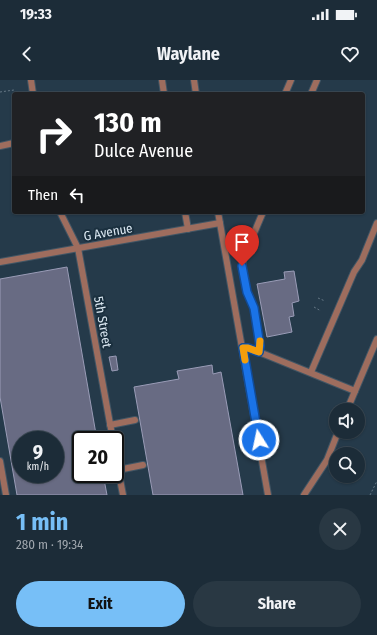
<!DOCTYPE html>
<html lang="en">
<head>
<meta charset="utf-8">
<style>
  :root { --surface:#1c2c38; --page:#293843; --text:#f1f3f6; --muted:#a0a7ae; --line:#3a4853; --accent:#77bff7 }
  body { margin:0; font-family:"Fira Sans Condensed",sans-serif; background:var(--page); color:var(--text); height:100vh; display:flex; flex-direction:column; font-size:15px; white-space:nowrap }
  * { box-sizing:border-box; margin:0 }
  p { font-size:13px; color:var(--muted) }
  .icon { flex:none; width:22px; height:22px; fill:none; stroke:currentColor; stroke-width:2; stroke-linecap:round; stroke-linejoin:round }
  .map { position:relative; height:415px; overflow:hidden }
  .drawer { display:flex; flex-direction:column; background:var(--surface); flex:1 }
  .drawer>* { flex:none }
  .top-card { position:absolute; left:12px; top:12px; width:353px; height:122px; border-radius:4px; box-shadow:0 1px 3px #0004,0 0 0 1px var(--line); background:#202124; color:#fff; overflow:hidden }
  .tools { position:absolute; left:329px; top:323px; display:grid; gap:8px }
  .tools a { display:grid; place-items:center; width:36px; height:36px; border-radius:50%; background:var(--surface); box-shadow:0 1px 3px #0004,0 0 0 1px var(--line); font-size:20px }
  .speed { position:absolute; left:12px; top:351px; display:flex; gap:8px; font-size:20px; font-weight:700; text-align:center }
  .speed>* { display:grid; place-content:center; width:52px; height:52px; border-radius:50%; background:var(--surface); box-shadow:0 1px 3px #0004,0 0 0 1px var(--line); line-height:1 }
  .speed small { font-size:10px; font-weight:400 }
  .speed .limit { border:2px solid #111; border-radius:6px; background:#fff; color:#111 }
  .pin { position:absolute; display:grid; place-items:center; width:34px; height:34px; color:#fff; margin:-41px -17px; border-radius:50% 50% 50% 0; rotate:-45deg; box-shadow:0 0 4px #0007 }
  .pin .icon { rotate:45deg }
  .me { position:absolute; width:44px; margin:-22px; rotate:350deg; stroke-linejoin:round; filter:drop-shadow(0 0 3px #0008) }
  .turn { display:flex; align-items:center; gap:14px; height:84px; padding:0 16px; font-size:18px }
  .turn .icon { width:52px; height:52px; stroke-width:2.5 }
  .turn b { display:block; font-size:28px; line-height:34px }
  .then { display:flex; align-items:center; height:38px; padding:0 16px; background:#0003; gap:8px; font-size:15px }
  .round { display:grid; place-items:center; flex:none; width:42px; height:42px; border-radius:21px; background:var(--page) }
  .head { display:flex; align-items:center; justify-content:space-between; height:68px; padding:0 16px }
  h1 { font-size:24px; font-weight:700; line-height:30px; color:var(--accent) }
  .primary-button { display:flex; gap:8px; margin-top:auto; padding:8px 16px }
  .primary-button a { flex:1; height:46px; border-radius:24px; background:var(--accent); color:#111; font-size:16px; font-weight:700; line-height:46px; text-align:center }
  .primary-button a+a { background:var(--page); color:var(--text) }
  .status { display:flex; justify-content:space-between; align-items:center; height:28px; padding:0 20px; background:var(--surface); direction:ltr }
  .status svg { height:11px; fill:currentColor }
  header { display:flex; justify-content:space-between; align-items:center; height:52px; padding:0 16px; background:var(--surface); font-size:18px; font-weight:700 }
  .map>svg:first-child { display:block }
  .building { fill:#686b83; stroke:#9a9cb7; fill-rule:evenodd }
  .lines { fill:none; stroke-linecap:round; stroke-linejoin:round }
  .minor-casing { stroke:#425665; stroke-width:8 }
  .path { stroke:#667886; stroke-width:1; stroke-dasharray:2 2; stroke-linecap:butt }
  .minor { stroke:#9e6d5e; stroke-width:6 }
  .route-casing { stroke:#114b97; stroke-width:10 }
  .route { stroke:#1a73e8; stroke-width:7 }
  .slow { stroke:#f59e0b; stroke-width:7 }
  .labels { text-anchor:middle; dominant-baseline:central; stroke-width:4; stroke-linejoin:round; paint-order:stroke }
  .street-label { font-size:13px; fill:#dbe8f2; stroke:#1b303f }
</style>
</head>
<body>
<div class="status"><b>19:33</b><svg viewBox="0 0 49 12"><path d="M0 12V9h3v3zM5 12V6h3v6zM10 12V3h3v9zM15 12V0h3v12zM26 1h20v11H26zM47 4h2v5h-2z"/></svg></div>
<header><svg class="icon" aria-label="back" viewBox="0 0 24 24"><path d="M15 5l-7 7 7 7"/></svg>Waylane<svg class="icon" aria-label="heart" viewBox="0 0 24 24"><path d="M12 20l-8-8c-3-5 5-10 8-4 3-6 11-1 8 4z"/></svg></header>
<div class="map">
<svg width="377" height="415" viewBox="0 0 377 415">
  <rect width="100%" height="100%" fill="#253a4a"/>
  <g class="building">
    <path d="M67,187L97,360H81V394H103L107,415H17L0,317V199ZM21,360H55V394H21Z"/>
    <polygon points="294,191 299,221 292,223 294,236 289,237 292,252 267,257 257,204 285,199 284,192"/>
    <polygon points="116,276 118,290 112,291 109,277"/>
    <polygon points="212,285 213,294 221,292 243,415 153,415 134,307 179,299 177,291"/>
  </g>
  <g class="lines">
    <g class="minor-casing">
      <g id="minor">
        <polyline points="31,0 33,14"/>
        <polyline points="162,0 164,14"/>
        <polyline points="194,0 196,14"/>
        <polyline points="285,14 291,0"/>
        <polyline points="311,14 317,0"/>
        <polyline points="0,66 14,63"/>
        <polyline points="60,132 78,168 113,360"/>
        <polyline points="185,132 188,149"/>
        <polyline points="218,132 268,415"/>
        <polyline points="0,182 220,143"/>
        <polyline points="243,269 248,268 259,272 355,311"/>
        <polyline points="259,272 260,266 254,228 247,212 242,186 244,177 263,132"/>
        <polyline points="311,292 354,192 362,180 377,143"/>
        <polyline points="347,330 377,259"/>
        <polyline points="110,345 135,340"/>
        <polyline points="115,373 123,415"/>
        <polyline points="0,381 6,415"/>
        <polyline points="118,390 143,385"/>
        <polyline points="304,415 327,380 338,352"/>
      </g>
    </g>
    <g class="path">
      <polyline points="0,12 14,10"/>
      <polyline points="318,218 325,221"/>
      <polyline points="314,227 321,231"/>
      <polyline points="370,415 377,401"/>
    </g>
    <use href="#minor" class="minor"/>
  </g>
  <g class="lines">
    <g class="route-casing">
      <polyline id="route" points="242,186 247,212 254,228 260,266 259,272 248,268 243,268 259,360"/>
    </g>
    <use href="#route" class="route"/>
    <polyline class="slow" points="245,280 243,268 248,268 259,272 260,261"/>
  </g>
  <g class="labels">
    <g class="street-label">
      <text transform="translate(108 152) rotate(-10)">G Avenue</text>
      <text transform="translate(103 242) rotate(80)">5th Street</text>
    </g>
  </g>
</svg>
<div class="tools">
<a><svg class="icon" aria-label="sound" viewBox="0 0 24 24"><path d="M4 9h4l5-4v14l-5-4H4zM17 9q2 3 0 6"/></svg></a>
<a><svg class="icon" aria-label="search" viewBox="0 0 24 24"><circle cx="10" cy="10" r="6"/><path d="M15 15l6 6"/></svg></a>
</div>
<div class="speed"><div>9<small>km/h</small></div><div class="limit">20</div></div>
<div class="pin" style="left:242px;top:186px;background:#d93025"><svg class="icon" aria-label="arrive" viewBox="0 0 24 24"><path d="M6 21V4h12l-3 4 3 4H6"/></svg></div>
<svg class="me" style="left:259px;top:360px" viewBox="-20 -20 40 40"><circle r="17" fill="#1a73e8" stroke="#fff" stroke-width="3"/><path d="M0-11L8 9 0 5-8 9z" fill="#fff"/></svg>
<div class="top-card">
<div class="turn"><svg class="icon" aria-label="right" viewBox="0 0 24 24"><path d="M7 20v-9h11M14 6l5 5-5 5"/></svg><div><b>130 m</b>Dulce Avenue</div></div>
<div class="then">Then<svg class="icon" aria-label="left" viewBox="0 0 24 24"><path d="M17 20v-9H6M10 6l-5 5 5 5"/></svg></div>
</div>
</div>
<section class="drawer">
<div class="head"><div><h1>1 min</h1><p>280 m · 19:34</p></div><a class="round"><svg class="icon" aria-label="close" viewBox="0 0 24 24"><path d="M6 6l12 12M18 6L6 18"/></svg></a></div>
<div class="primary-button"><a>Exit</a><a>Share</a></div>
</section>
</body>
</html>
